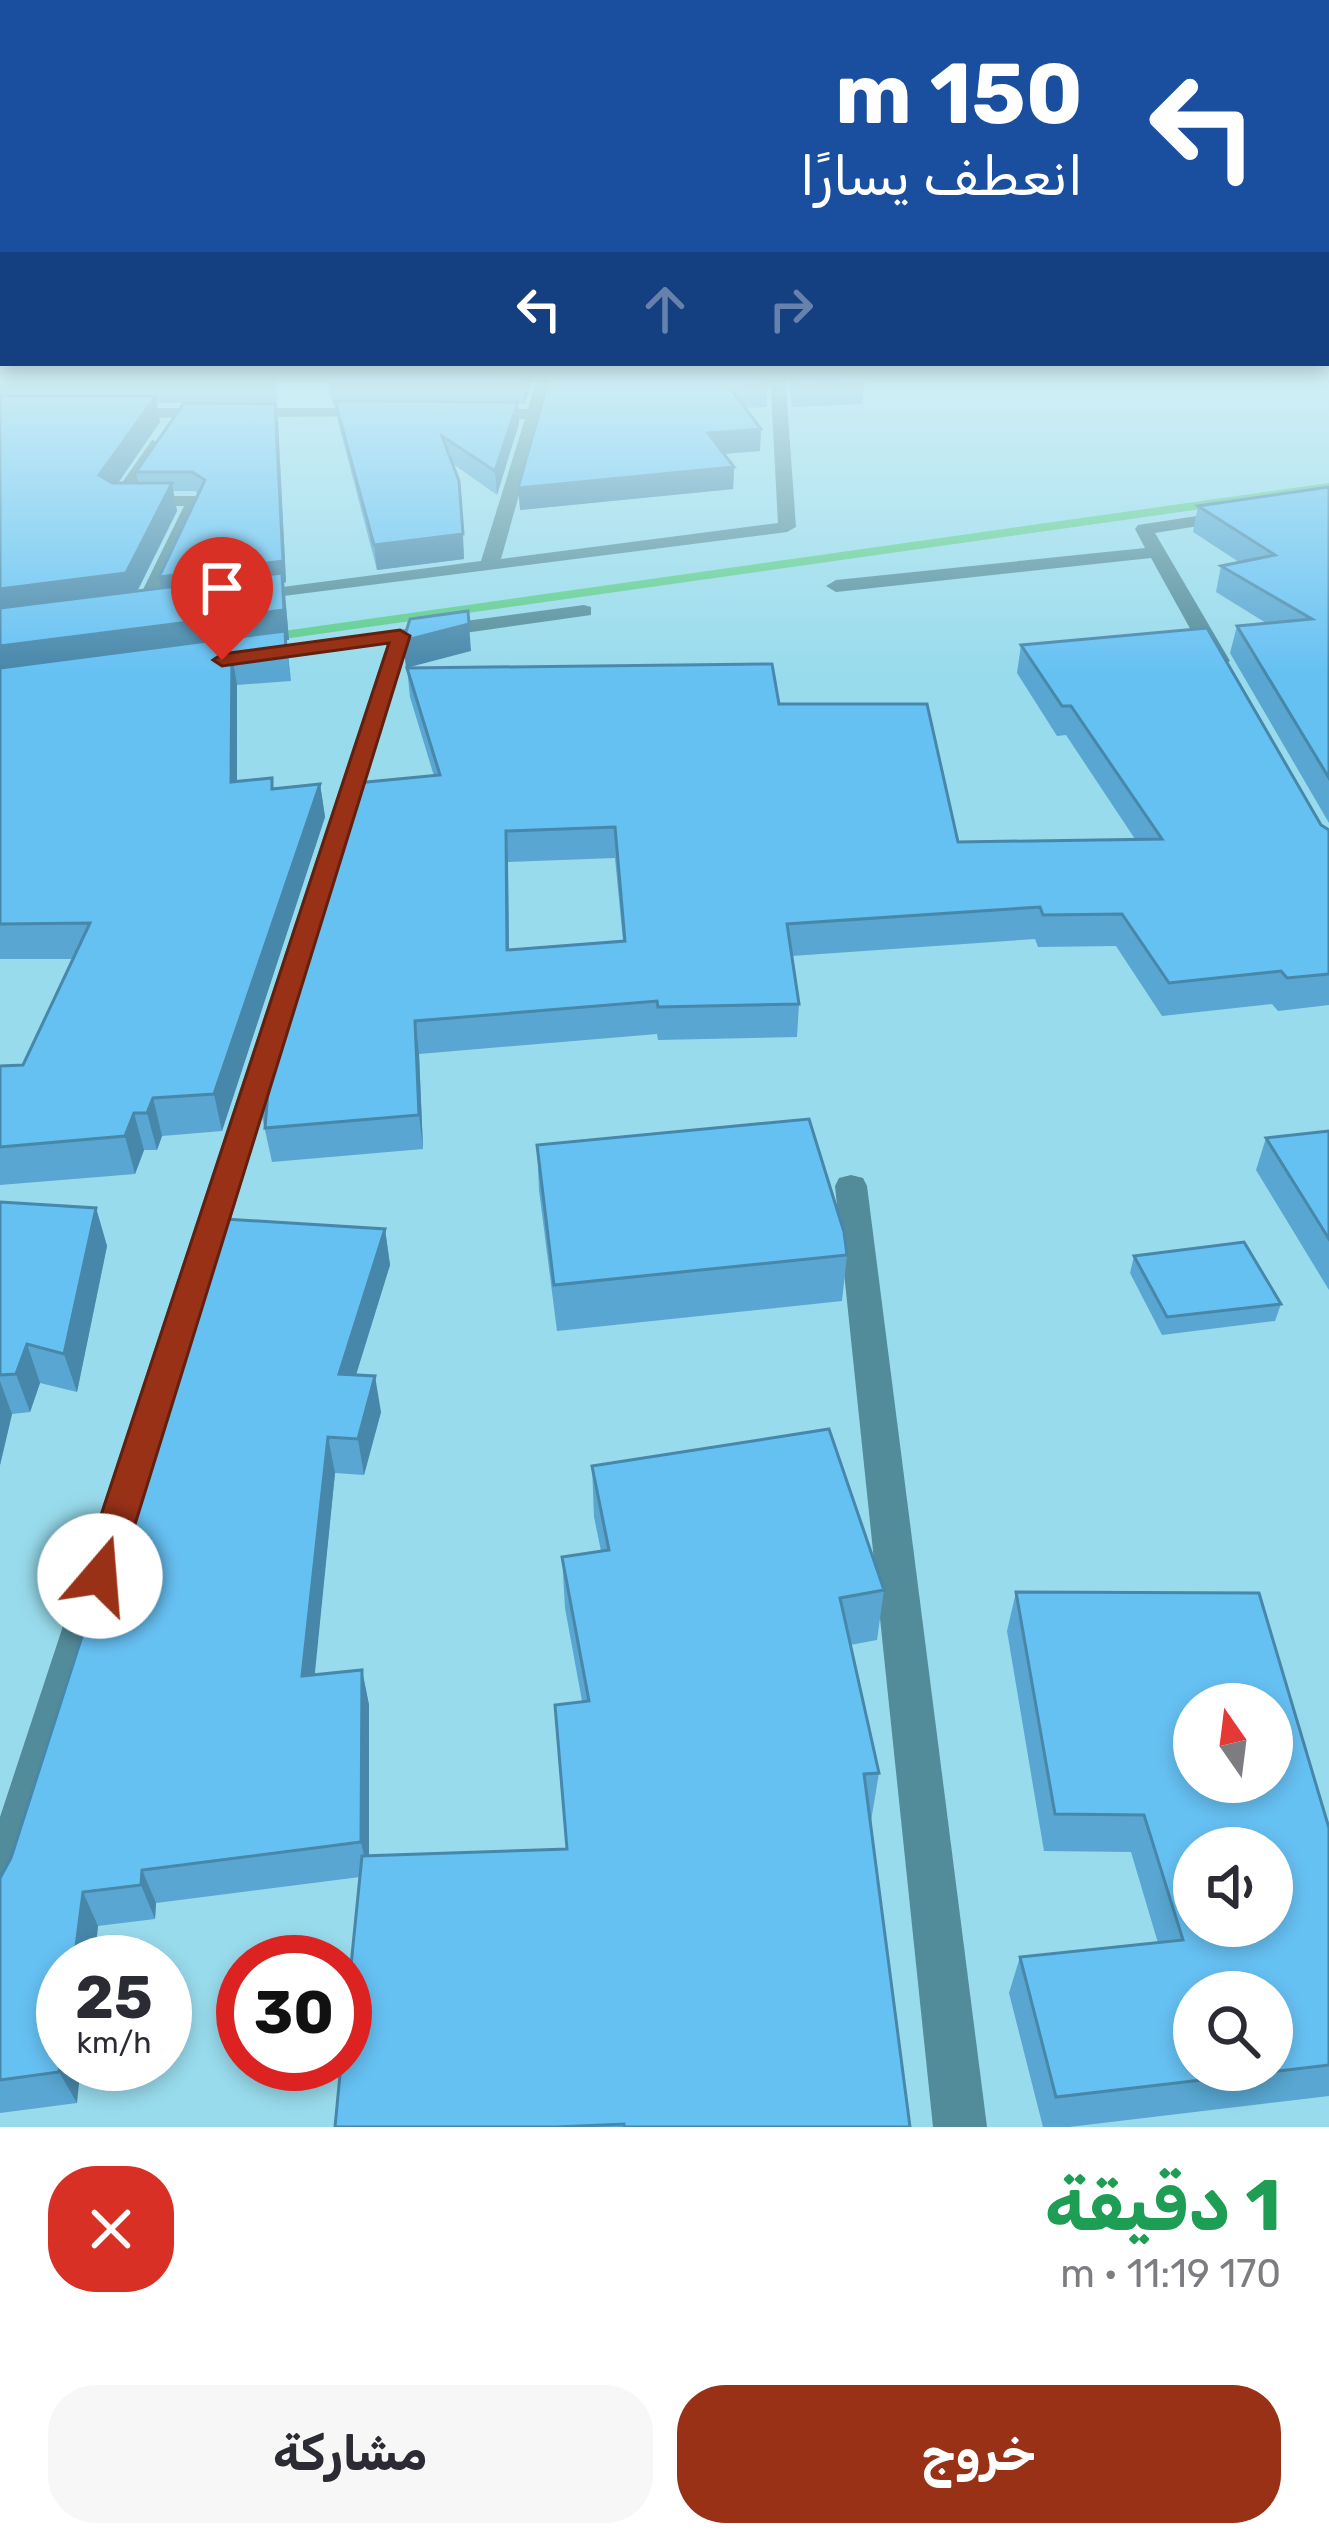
<!DOCTYPE html>
<html lang="ar">
<head>
<meta charset="utf-8">
<style>
  :root { --surface:#fff; --page:#f7f7f7; --text:#2b2b33; --muted:#7c7c81; --accent:#993117 }
  body { margin:0; font-family:Rubik,Vazirmatn,sans-serif; background:var(--page); color:var(--text); direction:rtl; height:100vh; display:flex; flex-direction:column; font-size:45px; white-space:nowrap }
  * { box-sizing:border-box; margin:0 }
  p { font-size:39px; color:var(--muted) }
  .icon { flex:none; width:66px; height:66px; fill:none; stroke:currentColor; stroke-width:2; stroke-linecap:round; stroke-linejoin:round }
  .map { position:relative; height:2127px; overflow:hidden; direction:ltr }
  .panel { display:flex; flex-direction:column; background:var(--surface); flex:1 }
  .panel>* { flex:none }
  .guide { position:absolute; left:0px; top:0px; width:1329px; height:366px; box-shadow:0 6px 18px #0003; direction:rtl; background:#1a4fa0; color:#fff; overflow:hidden }
  .needle { width:78px; rotate:346deg }
  .fabs { position:absolute; left:1173px; top:1683px; display:grid; gap:24px }
  .fabs a { display:grid; place-items:center; width:120px; height:120px; border-radius:50%; background:var(--surface); box-shadow:0 6px 18px #0003; font-size:60px }
  .speed { position:absolute; left:36px; top:1935px; display:flex; gap:24px; font-size:60px; font-weight:700; text-align:center }
  .speed>* { display:grid; place-content:center; width:156px; height:156px; border-radius:50%; background:var(--surface); box-shadow:0 6px 18px #0003; line-height:1 }
  .speed small { font-size:30px; font-weight:400 }
  .speed .limit { border:18px solid #d22; background:#fff; color:#111 }
  .pin { position:absolute; display:grid; place-items:center; width:102px; height:102px; color:#fff; margin:-123px -51px; border-radius:50% 50% 50% 0; rotate:-45deg; box-shadow:0 0 12px #0007 }
  .pin .icon { rotate:45deg }
  .me { position:absolute; width:132px; margin:-66px; rotate:18deg; stroke-linejoin:round; filter:drop-shadow(0 0 9px #0008) }
  .turn { display:flex; align-items:center; gap:42px; height:252px; padding:0 48px; font-size:54px }
  .turn .icon { width:156px; height:156px; stroke-width:2.5 }
  .turn b { display:block; font-size:84px; line-height:102px }
  .lanes { display:flex; align-items:center; height:114px; padding:0 48px; background:#0003; justify-content:center; gap:60px; direction:ltr }
  .lanes .off { opacity:.35 }
  .round { display:grid; place-items:center; flex:none; width:126px; height:126px; border-radius:48px; background:var(--page) }
  .summary { display:flex; align-items:center; justify-content:space-between; height:204px; padding:0 48px }
  h1 { font-size:72px; font-weight:700; line-height:90px; color:#1e9e55 }
  .primary-button { display:flex; gap:24px; margin-top:auto; padding:24px 48px }
  .primary-button a { flex:1; height:138px; border-radius:48px; background:var(--accent); color:#fff; font-size:48px; font-weight:700; line-height:138px; text-align:center }
  .primary-button a+a { background:var(--page); color:var(--text) }
  .map>svg:first-child { display:block }
  .lines { fill:none; stroke-linecap:round; stroke-linejoin:round }
  .stream { fill:#5ccc89; fill-rule:evenodd }
  .street { fill:#528b99; fill-rule:evenodd }
  .wall { fill:#58a6d1; fill-rule:evenodd }
  .shaded-wall { fill:#4787aa }
  .building { fill:#66c1f3; stroke:#4787aa; stroke-width:3; fill-rule:evenodd }
  .route { fill:#993117; stroke:#63200f; stroke-width:3 }
</style>
</head>
<body>
<div class="map">
<svg width="1329" height="2127" viewBox="0 0 1329 2127">
  <rect width="100%" height="100%" fill="#98dbec"/>
  <g class="lines">
    <polygon class="stream" points="1329,483 1329,491 262,642 255,638 262,634"/>
    <g class="street">
      <polygon points="538,374 553,374 501,559 778,523 770,374 785,374 796,527 787,532 237,602 237,594 244,592 481,561 525,419 477,418 469,413 477,408 528,409"/>
      <polygon points="375,408 383,413 381,416 117,418 109,413 117,408"/>
      <polygon points="152,440 166,444 131,496 195,496 204,501 152,612 142,618 132,612 184,506 118,506 109,501"/>
      <polygon points="1236,510 1242,511 1242,519 1155,533 1230,661 1219,667 1208,661 1151,558 836,592 826,586 836,580 1145,548 1135,529 1138,525"/>
      <polygon points="584,605 591,607 591,615 409,641 24,1890 17,1907 0,1914 0,1817 387,644 250,662 239,656 250,650"/>
      <polygon points="851,1175 863,1178 867,1186 987,2127 933,2127 835,1186 839,1178"/>
    </g>
  </g>
  <g class="wall">
    <path d="M0,374H276L277,404L239,403L275,404L278,422L286,582L284,583L289,640H286L291,681L237,685V781L274,788L320,784L325,817L222,1131L162,1136L157,1150H144L135,1174L0,1185V1066L23,1065L73,959H0ZM157,403H184L136,472L138,483H118L160,422ZM173,491H195L198,494L162,588L137,591L177,511Z"/>
    <polygon points="325,374 534,374 525,404 518,404 519,423 497,495 453,464 459,481 464,559 377,570 338,422 336,404 333,404"/>
    <polygon points="550,374 768,374 767,407 745,408 760,451 724,454 734,467 733,489 520,510"/>
    <polygon points="788,374 861,374 864,384 862,404 792,407"/>
    <polygon points="1329,487 1329,823 1230,653 1237,626 1266,623 1216,592 1221,566 1239,562 1193,532 1198,506"/>
    <path d="M1021,645L1329,830V1005L1278,1011L1272,1004L1162,1016L1116,946L1038,947L1035,939L792,956L799,1004L797,1037L658,1040L657,1034L419,1054L423,1149L272,1162L257,1093L434,776L410,697L407,668L779,704L958,842L1135,839L1066,735L1057,736L1017,673ZM615,858L623,941L509,950L508,862Z"/>
    <polygon points="1329,1131 1329,1290 1256,1170 1266,1138"/>
    <polygon points="537,1145 847,1255 842,1301 557,1331 539,1190"/>
    <polygon points="0,1202 96,1208 107,1246 77,1392 40,1383 30,1412 12,1414 0,1465"/>
    <polygon points="385,1229 390,1265 356,1375 381,1412 364,1475 335,1473 314,1675 362,1670 369,1705 369,1855 566,1849 582,1701 565,1608 562,1557 601,1551 594,1517 592,1466 884,1590 877,1640 850,1645 879,1773 871,1821 870,1821 910,2127 335,2127 360,1877 156,1903 155,1919 98,1926 94,1962 63,1962 77,2103 0,2113 0,1878 11,1858 120,1551"/>
    <polygon points="1134,1256 1281,1304 1275,1321 1162,1335 1130,1273"/>
    <polygon points="1016,1592 1329,1828 1329,2096 1069,2127 1043,2127 1009,1993 1020,1957 1158,1943 1131,1852 1044,1851 1007,1631"/>
  </g>
  <g class="shaded-wall">
    <polygon points="527,374 534,374 525,404 524,384"/>
    <polygon points="156,396 160,422 105,502 99,475"/>
    <polygon points="518,402 519,423 497,495 495,471"/>
    <polygon points="275,404 278,422 286,582 284,583 289,640 286,640 291,681 285,640 0,678 0,646 164,598 159,577"/>
    <polygon points="761,429 760,451 708,455 708,433"/>
    <polygon points="734,467 733,489 520,510 518,488"/>
    <polygon points="172,483 177,511 132,602 0,619 0,589"/>
    <polygon points="463,534 464,559 377,570 374,545"/>
    <polygon points="469,624 471,651 406,668 403,641"/>
    <polygon points="232,654 237,685 237,815 231,782"/>
    <polygon points="320,784 325,817 222,1131 214,1094"/>
    <polygon points="506,831 508,862 509,982 507,950"/>
    <polygon points="415,1021 419,1054 423,1149 419,1115"/>
    <polygon points="153,1098 162,1136 157,1150 147,1113"/>
    <polygon points="134,1113 144,1150 135,1174 125,1136"/>
    <polygon points="96,1208 107,1246 77,1392 64,1354"/>
    <polygon points="385,1229 390,1265 345,1410 339,1374"/>
    <polygon points="27,1344 40,1383 30,1412 16,1374"/>
    <polygon points="375,1376 381,1412 364,1475 358,1439"/>
    <polygon points="0,1381 12,1414 0,1465"/>
    <polygon points="328,1437 335,1473 311,1712 302,1676"/>
    <polygon points="362,1670 369,1705 369,1876 361,1842"/>
    <polygon points="142,1870 156,1903 155,1919 141,1885"/>
    <polygon points="83,1892 98,1926 94,1962 74,1962"/>
    <polygon points="63,2044 63,2064 81,2064 77,2103 59,2072"/>
  </g>
  <g class="building">
    <polygon points="0,374 273,374 273,379 0,378"/>
    <polygon points="328,374 527,374 524,384 330,383"/>
    <polygon points="550,374 768,374 768,387 730,388 761,429 708,433 734,467 518,488"/>
    <polygon points="792,374 861,374 864,384 793,386"/>
    <polygon points="0,396 156,396 99,475 112,483 172,483 126,573 0,589"/>
    <polygon points="335,401 518,402 495,471 442,436 459,481 463,534 374,545"/>
    <polygon points="184,403 275,404 283,561 159,577 205,480 192,472 136,472"/>
    <polygon points="1329,487 1329,778 1237,626 1312,619 1221,566 1275,555 1198,506"/>
    <polygon points="282,573 284,610 0,646 0,608"/>
    <polygon points="468,611 469,624 403,641 410,619"/>
    <path d="M1207,628L1321,825L1329,830V974L1287,978L1281,971L1169,983L1122,914L1043,915L1040,907L787,924L799,1004L658,1007L657,1001L415,1021L419,1115L265,1128L268,1092L257,1093L357,783L440,775L407,668L772,664L779,704H927L958,842L1162,839L1071,706H1062L1021,645ZM615,827L625,941L507,950L506,831Z"/>
    <polygon points="285,631 286,650 232,654 231,782 272,778 272,789 320,784 214,1094 153,1098 147,1113 134,1113 125,1136 0,1147 0,1066 23,1065 90,923 0,924 0,668"/>
    <polygon points="809,1119 844,1232 847,1255 554,1285 537,1145"/>
    <polygon points="1329,1131 1329,1239 1266,1138"/>
    <polygon points="0,1202 96,1208 64,1354 27,1344 16,1374 0,1375"/>
    <polygon points="225,1219 385,1229 339,1374 375,1376 358,1439 328,1437 302,1676 362,1670 361,1842 142,1870 141,1885 83,1892 74,1962 63,1962 63,2044 59,2072 0,2080 0,1878 11,1858 109,1552 120,1551 138,1462 191,1299"/>
    <polygon points="1244,1242 1281,1304 1167,1317 1134,1256"/>
    <polygon points="829,1429 884,1590 840,1598 879,1773 864,1774 910,2127 624,2127 624,2124 556,2127 335,2127 341,2064 345,2064 345,2025 362,1856 567,1849 555,1705 589,1701 562,1557 609,1550 592,1466"/>
    <path d="M1016,1592L1259,1593L1329,1828V2065L1056,2097L1020,1957L1183,1940L1144,1815L1055,1814ZM1194,1704H1272V1782H1194ZM1194,1848H1272V1926H1194ZM1194,1992H1272V2070H1194Z"/>
  </g>
  <linearGradient id="sky" x2="0" y2="1"><stop stop-color="#70bec2"/><stop offset="0.56" stop-color="#d1eff6"/><stop offset="1" stop-color="#d1eff6" stop-opacity="0"/></linearGradient>
  <rect width="1329" height="672" fill="url(#sky)"/>
  <polygon class="route" points="400,630 410,636 119,1576 113,1588 100,1592 87,1588 81,1576 389,643 222,666 213,660 222,654"/>
</svg>
<div class="fabs">
<a><svg class="needle" viewBox="-14 -14 28 28"><path d="M0-13l5 13h-10z" fill="#e53935"/><path d="M0 13l5-13h-10z" fill="#7c7c81"/></svg></a>
<a><svg class="icon" aria-label="sound" viewBox="0 0 24 24"><path d="M4 9h4l5-4v14l-5-4H4zM17 9q2 3 0 6"/></svg></a>
<a><svg class="icon" aria-label="search" viewBox="0 0 24 24"><circle cx="10" cy="10" r="6"/><path d="M15 15l6 6"/></svg></a>
</div>
<div class="speed"><div>25<small>km/h</small></div><div class="limit">30</div></div>
<div class="pin" style="left:222px;top:660px;background:#d93025"><svg class="icon" aria-label="arrive" viewBox="0 0 24 24"><path d="M6 21V4h12l-3 4 3 4H6"/></svg></div>
<svg class="me" style="left:100px;top:1576px" viewBox="-20 -20 40 40"><circle r="19" fill="#fff"/><path d="M0-13L10 11 0 6-10 11z" fill="#993117"/></svg>
<div class="guide">
<div class="turn"><svg class="icon" aria-label="left" viewBox="0 0 24 24"><path d="M17 20v-9H6M10 6l-5 5 5 5"/></svg><div><b>150 m</b>انعطف يسارًا</div></div>
<div class="lanes"><svg class="icon" aria-label="left" viewBox="0 0 24 24"><path d="M17 20v-9H6M10 6l-5 5 5 5"/></svg><svg class="icon off" aria-label="ahead" viewBox="0 0 24 24"><path d="M12 20V5M6 11l6-6 6 6"/></svg><svg class="icon off" aria-label="right" viewBox="0 0 24 24"><path d="M7 20v-9h11M14 6l5 5-5 5"/></svg></div>
</div>
</div>
<section class="panel">
<div class="summary"><div><h1>1 دقيقة</h1><p>170 m · 11:19</p></div><a class="round" style="background:#d93025;color:#fff"><svg class="icon" aria-label="close" viewBox="0 0 24 24"><path d="M6 6l12 12M18 6L6 18"/></svg></a></div>
<div class="primary-button"><a>خروج</a><a>مشاركة</a></div>
</section>
</body>
</html>
